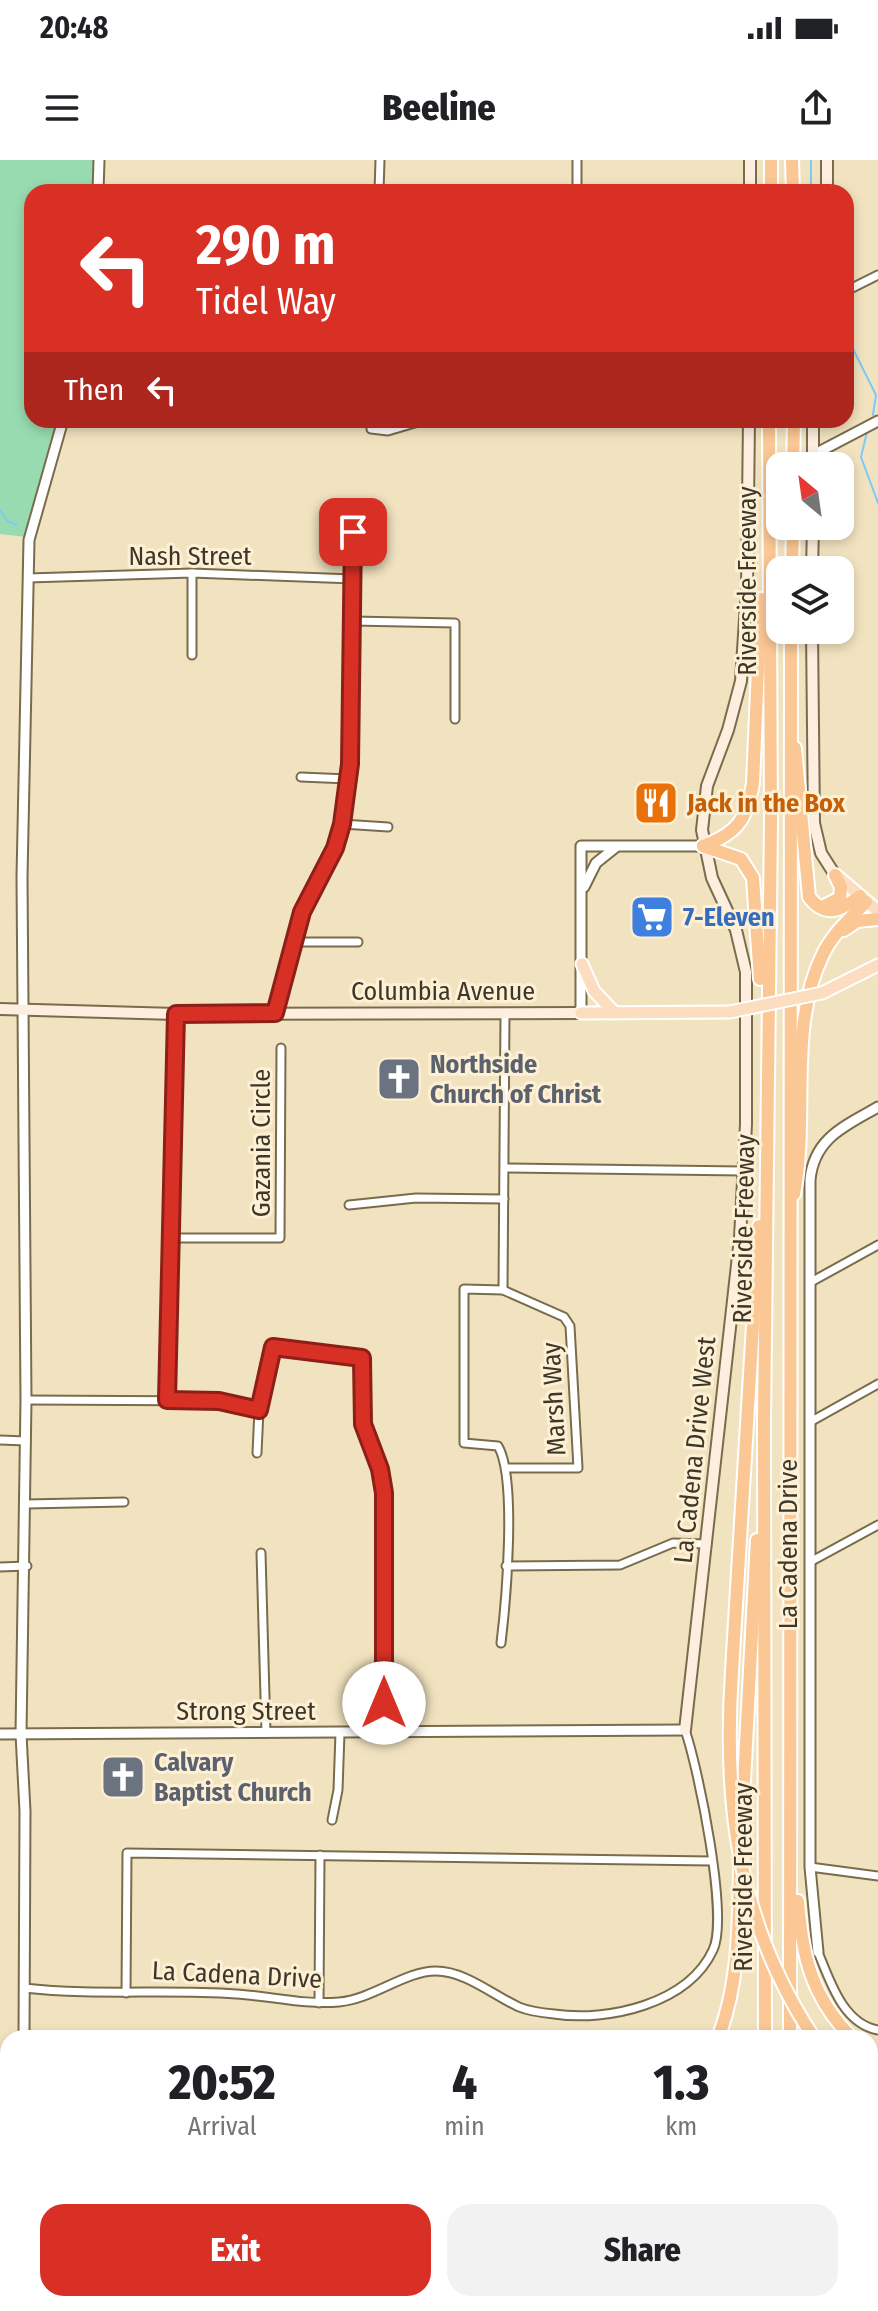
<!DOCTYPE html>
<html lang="en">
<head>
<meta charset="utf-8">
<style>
  :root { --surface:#fff; --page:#f2f2f2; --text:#202124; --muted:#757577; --accent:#d93025 }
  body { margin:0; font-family:"Fira Sans Condensed",sans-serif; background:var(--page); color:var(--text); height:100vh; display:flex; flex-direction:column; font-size:30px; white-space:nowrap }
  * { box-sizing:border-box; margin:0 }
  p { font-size:26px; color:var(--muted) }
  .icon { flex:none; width:44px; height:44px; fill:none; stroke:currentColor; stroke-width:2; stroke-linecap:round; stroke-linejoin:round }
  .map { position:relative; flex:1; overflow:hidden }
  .panel { position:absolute; left:0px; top:1870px; width:878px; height:282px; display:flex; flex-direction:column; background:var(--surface); border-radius:24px 24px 0 0; box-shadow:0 4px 12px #0003 }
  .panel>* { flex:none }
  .banner { position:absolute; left:24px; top:24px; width:830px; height:244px; border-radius:24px; box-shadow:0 4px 12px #0003; background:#d93025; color:#fff; overflow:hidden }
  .needle { width:52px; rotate:331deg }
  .buttons { position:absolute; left:766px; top:292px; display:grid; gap:16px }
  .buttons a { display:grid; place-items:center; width:88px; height:88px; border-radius:16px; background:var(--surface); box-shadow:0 4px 12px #0003; font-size:40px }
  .pin { position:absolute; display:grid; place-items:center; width:68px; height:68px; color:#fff; margin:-34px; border-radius:16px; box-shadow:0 4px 12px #0006 }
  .me { position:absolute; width:88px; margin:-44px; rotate:0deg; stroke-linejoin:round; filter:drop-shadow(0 0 6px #0008) }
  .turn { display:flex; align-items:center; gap:28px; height:168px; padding:0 40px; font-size:36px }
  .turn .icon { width:104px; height:104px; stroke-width:2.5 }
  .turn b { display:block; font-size:56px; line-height:68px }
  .then { display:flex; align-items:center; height:76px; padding:0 40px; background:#0003; gap:16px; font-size:30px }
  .eta { display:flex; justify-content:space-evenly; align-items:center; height:136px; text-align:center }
  .eta b { font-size:48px; font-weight:800; line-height:56px }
  .button { display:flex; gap:16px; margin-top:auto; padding:16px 40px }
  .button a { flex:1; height:92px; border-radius:24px; background:var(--accent); color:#fff; font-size:32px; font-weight:800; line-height:92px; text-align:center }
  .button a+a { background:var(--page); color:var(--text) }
  .status { display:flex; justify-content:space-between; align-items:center; height:56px; padding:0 40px; background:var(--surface); direction:ltr }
  .status svg { height:22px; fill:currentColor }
  header { display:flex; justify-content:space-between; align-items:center; height:104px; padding:0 40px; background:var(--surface); font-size:36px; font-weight:800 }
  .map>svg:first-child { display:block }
  .green { fill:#99dbb0 }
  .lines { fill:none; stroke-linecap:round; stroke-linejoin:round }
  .stream { stroke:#7ecaf7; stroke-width:2 }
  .minor-casing { stroke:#796c4c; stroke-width:11 }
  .tertiary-casing { stroke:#796c4c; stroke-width:13 }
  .secondary-casing { stroke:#796c4c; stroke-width:14 }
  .primary-casing { stroke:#fff; stroke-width:15 }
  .motorway-casing { stroke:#fff; stroke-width:16 }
  .minor { stroke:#fff; stroke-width:7 }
  .tertiary { stroke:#fff; stroke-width:9 }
  .secondary { stroke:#feeedf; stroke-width:10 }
  .primary { stroke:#fdddbf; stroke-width:11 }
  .motorway { stroke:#fbc794; stroke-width:12 }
  .primary-bridge-casing { stroke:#fff; stroke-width:15; stroke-linecap:butt }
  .motorway-bridge-casing { stroke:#fff; stroke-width:16; stroke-linecap:butt }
  .primary-bridge { stroke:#fdddbf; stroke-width:11 }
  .motorway-bridge { stroke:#fbc794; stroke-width:12 }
  .route-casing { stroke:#8d1f18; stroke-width:20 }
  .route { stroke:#d93025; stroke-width:14 }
  .labels { text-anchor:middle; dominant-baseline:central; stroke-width:6; stroke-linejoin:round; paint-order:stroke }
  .street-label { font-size:26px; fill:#3d3729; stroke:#fdf0d4 }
  .food-label { font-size:26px; font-weight:bold; fill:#c56008; stroke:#fdf0d4; text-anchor:start }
  .shop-label { font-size:26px; font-weight:bold; fill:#366cbe; stroke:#fdf0d4; text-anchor:start }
  .worship-label { font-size:26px; font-weight:bold; fill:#5b616d; stroke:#fdf0d4; text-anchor:start }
</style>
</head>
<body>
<div class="status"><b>20:48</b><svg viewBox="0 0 49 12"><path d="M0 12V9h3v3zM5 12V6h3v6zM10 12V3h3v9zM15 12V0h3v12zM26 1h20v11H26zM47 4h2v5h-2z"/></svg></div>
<header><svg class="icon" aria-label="menu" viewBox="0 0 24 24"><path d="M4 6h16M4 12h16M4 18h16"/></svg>Beeline<svg class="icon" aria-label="share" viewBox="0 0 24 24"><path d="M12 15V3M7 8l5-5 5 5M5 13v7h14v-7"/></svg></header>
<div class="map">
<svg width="878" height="2151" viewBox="0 0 878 2151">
  <rect width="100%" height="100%" fill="#f2e3c0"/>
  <polygon class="green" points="0,0 97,0 95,32 32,32 32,260 59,260 26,377 0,374"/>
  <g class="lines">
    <g class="stream">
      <polyline points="811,0 811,32"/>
      <polyline points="846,175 876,235 873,255"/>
      <polyline points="867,272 861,297 878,343"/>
      <polyline points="0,350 7,361 17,365"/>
    </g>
    <g class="minor-casing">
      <g id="minor">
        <polyline points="379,32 380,0"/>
        <polyline points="577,32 577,0"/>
        <polyline points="846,131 878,115"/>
        <polyline points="372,260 371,269 388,271 425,260"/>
        <polyline points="28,418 192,413 353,419"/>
        <polyline points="352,461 455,463 455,559"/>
        <polyline points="192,495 192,413"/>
        <polyline points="301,617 348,619"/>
        <polyline points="342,664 388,667"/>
        <polyline points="294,782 358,782"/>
        <polyline points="275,853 302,752 335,688 342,664 350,604 353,372"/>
        <polyline points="506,1008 743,1011"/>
        <polyline points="349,1045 416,1038 504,1039"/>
        <polyline points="170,1078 280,1078 281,888"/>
        <polyline points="811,1122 878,1085"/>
        <polyline points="503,1130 505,853"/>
        <polyline points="26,1240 219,1241 259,1250"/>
        <polyline points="167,1240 176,854"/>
        <polyline points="810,1262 878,1224"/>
        <polyline points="0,1280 26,1281"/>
        <polyline points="257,1293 259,1250 273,1187 362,1198 363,1264 380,1309 384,1333 384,1573"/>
        <polyline points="26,1344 124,1342"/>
        <polyline points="261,1393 266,1573"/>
        <polyline points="810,1402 878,1365"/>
        <polyline points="506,1406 620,1405 673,1383 707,1384"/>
        <polyline points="0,1407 27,1406"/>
        <path d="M501,1483C506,1442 517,1318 498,1286L464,1283V1129L503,1130L564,1157L570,1166L578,1308H507"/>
        <polyline points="332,1660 338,1630 340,1573"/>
        <polyline points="810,1707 878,1716"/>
        <path d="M818,1792C830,1821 843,1864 878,1870"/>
        <path d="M24,1828C95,1836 166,1829 236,1834C271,1836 303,1845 339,1842C373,1839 405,1811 436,1811C465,1811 493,1835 519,1847C529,1851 543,1853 554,1854C608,1862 688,1844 713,1790C729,1757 698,1607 685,1570"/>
        <polyline points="126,1833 127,1693 711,1701"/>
        <polyline points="319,1843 320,1695"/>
      </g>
    </g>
    <g class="tertiary-casing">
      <g id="tertiary">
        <polyline points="98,32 99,0"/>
        <polyline points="813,295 878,261"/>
        <polyline points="584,727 596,703 616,687"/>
        <polyline points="581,853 581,686 703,686"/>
        <polyline points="0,1574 685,1570"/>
        <path d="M818,1792L810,1707V1020C814,978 845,966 878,947"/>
        <polyline points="24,1878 25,1651 21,1574 26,1240 22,717 29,380 63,260"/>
        <polyline points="23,2151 23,2144"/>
      </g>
    </g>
    <g class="secondary-casing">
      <g id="secondary">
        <polyline points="750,32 750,0"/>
        <polyline points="827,32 827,0"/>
        <polyline points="813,260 813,306"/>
        <polyline points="812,410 813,366"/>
        <polyline points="812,470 814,663 821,693 835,715"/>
        <polyline points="0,849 176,854 581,853"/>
        <polyline points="685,1570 740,1078 746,964 746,812 736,770 712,718 702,670 707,626 728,570 741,521 747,428 749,260"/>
      </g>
    </g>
    <g class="primary-casing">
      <g id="primary">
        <polyline points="836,715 878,751"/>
        <polyline points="582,804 594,831 615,853"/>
        <polyline points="822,833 878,805"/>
        <polyline points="581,853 730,852"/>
        <polyline points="0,2026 8,2026"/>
      </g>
    </g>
    <g class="motorway-casing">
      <g id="motorway">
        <polyline points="771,0 771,32"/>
        <polyline points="792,0 793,32"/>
        <polyline points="793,306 794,260"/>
        <polyline points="792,410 793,366"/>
        <path d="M795,588L809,737C825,758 841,751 860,736"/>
        <path d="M703,686C738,673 747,659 753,623L761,439"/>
        <polyline points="703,686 741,699 753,718 760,819"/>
        <polyline points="824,746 840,738 841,727 835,715"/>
        <polyline points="844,770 857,761 878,759"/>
        <path d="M794,1034C809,957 787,867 823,794C833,773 850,759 866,742"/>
        <polyline points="732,1511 759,1066"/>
        <polyline points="741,1677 757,1380"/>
        <path d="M798,1741C802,1796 812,1838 852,1878"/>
        <path d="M718,1878C739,1825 739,1764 740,1708"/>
        <polyline points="765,1878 764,1261 771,662 769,260"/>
        <polyline points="790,1878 791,470"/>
        <polyline points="870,1896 878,1904"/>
        <polyline points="870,1922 878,1926"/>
        <polyline points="870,1950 878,1958"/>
        <polyline points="870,2017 878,2014"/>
        <polyline points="870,2028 878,2028"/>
        <polyline points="870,2045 878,2045"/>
        <polyline points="870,2067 878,2067"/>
        <polyline points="0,2072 8,2071"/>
        <polyline points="0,2089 8,2089"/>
        <polyline points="0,2113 8,2112"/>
        <polyline points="614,2144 623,2151"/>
        <polyline points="764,2144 764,2151"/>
        <polyline points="789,2151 790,2144"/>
        <polyline points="810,2151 816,2144"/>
      </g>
    </g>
    <use href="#minor" class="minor"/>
    <use href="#tertiary" class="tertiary"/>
    <use href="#secondary" class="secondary"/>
    <use href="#primary" class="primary"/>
    <use href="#motorway" class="motorway"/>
    <g class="primary-bridge-casing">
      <polyline id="primary-bridge" points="730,852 822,833"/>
    </g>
    <g class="motorway-bridge-casing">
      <g id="motorway-bridge">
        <path d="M732,1511C723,1646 738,1763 814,1878"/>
        <polyline points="870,2091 878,2084"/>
      </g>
    </g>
    <use href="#primary-bridge" class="primary-bridge"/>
    <use href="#motorway-bridge" class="motorway-bridge"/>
  </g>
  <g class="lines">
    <g class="route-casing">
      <polyline id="route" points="353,372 350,604 342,664 335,688 302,752 275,853 176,854 167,1240 219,1241 259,1250 273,1187 362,1198 363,1264 380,1309 384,1333 384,1543"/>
    </g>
    <use href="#route" class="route"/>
  </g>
  <defs>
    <g id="restaurant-square" transform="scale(2.3)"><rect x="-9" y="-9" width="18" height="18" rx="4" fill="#e8710a" stroke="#fdf0d4"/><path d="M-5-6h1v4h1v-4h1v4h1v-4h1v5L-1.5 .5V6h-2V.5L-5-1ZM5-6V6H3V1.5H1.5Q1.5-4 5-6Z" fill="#fff"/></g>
    <g id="supermarket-square" transform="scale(2.3)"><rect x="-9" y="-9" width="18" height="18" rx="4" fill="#3f7fe0" stroke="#fdf0d4"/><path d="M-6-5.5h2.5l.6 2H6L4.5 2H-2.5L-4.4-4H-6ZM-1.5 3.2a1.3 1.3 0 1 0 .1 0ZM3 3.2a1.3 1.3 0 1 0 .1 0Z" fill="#fff"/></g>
    <g id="church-square" transform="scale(2.3)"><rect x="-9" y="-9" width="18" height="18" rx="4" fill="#6b7280" stroke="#fdf0d4"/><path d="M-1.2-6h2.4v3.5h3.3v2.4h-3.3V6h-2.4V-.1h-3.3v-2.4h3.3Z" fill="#fff"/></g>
  </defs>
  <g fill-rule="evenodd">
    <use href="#restaurant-square" x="656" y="643"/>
    <use href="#supermarket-square" x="652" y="757"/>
    <use href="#church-square" x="399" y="919"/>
    <use href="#church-square" x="123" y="1617"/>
  </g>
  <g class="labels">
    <g class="street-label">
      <text x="190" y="396">Nash Street</text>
      <text transform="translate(747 421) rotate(-90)">Riverside Freeway</text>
      <text x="443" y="831">Columbia Avenue</text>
      <text transform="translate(261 983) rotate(-90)">Gazania Circle</text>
      <text transform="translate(744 1069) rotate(-89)">Riverside Freeway</text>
      <text transform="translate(554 1239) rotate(-93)">Marsh Way</text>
      <text transform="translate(695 1290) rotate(-84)">La Cadena Drive West</text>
      <text transform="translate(788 1384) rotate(-90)">La Cadena Drive</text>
      <text x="246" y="1551">Strong Street</text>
      <text transform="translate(743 1717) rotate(-90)">Riverside Freeway</text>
      <text transform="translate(237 1815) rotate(3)">La Cadena Drive</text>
    </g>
    <g class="food-label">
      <text x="687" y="643">Jack in the Box</text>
    </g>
    <g class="shop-label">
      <text x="683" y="757">7-Eleven</text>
    </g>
    <g class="worship-label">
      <text x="430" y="904">Northside<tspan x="430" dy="30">Church of Christ</tspan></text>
      <text x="154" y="1602">Calvary<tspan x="154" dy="30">Baptist Church</tspan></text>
    </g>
  </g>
</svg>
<div class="buttons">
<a><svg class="needle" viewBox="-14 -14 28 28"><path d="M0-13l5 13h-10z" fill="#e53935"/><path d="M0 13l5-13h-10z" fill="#757577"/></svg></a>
<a><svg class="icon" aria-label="layers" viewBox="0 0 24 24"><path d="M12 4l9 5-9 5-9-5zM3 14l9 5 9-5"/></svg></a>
</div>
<div class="pin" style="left:353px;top:372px;background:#d93025"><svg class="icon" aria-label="arrive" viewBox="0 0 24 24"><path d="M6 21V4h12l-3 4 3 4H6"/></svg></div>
<svg class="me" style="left:384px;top:1543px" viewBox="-20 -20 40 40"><circle r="19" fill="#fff"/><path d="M0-13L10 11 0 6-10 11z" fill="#d93025"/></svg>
<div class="banner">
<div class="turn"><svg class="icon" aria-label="left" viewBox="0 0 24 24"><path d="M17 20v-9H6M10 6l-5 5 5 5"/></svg><div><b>290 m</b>Tidel Way</div></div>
<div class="then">Then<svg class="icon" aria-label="left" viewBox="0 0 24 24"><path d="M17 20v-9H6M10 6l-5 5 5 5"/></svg></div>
</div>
<section class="panel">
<div class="eta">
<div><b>20:52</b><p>Arrival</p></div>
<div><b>4</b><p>min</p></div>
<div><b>1.3</b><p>km</p></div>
</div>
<div class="button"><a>Exit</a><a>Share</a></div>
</section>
</div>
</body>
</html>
